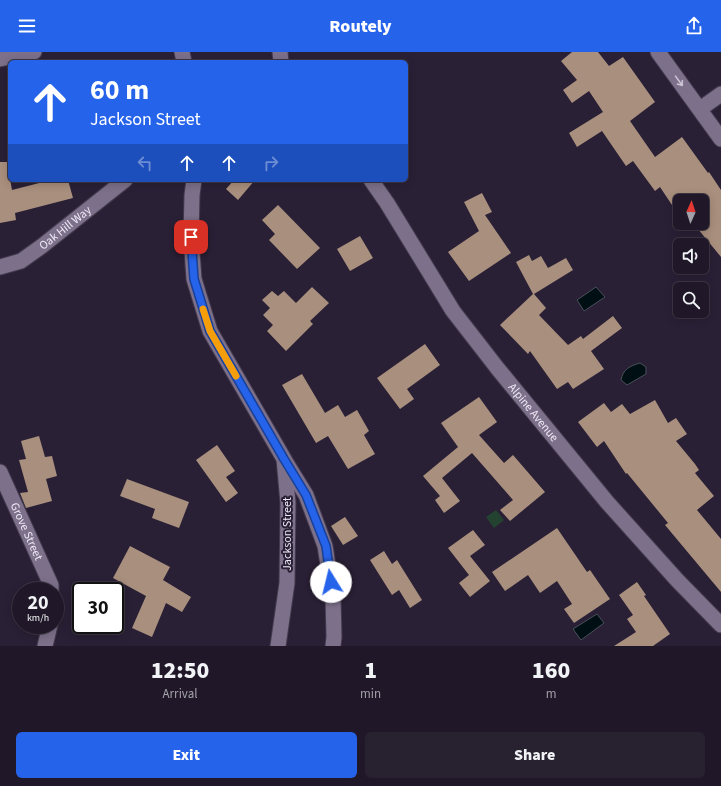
<!DOCTYPE html>
<html lang="en">
<head>
<meta charset="utf-8">
<style>
  :root { --surface:#201828; --page:#282130; --text:#f1f3f6; --muted:#a2a0a8; --line:#3d3745; --accent:#2563eb }
  body { margin:0; font-family:"Source Sans 3",sans-serif; background:var(--page); color:var(--text); height:100vh; display:flex; flex-direction:column; font-size:15px; white-space:nowrap }
  * { box-sizing:border-box; margin:0 }
  p { font-size:13px; color:var(--muted) }
  .icon { flex:none; width:22px; height:22px; fill:none; stroke:currentColor; stroke-width:2; stroke-linecap:round; stroke-linejoin:round }
  .map { position:relative; height:594px; overflow:hidden }
  .panel { display:flex; flex-direction:column; background:var(--surface); flex:1 }
  .panel>* { flex:none }
  .top-card { position:absolute; left:8px; top:8px; width:400px; height:122px; border-radius:6px; box-shadow:0 2px 10px #0003,0 0 0 1px var(--line); background:#2563eb; color:#fff; overflow:hidden }
  .needle { width:26px; rotate:3deg }
  .controls { position:absolute; left:673px; top:142px; display:grid; gap:8px }
  .controls a { display:grid; place-items:center; width:36px; height:36px; border-radius:6px; background:var(--surface); box-shadow:0 2px 10px #0003,0 0 0 1px var(--line); font-size:20px }
  .speed { position:absolute; left:12px; top:530px; display:flex; gap:8px; font-size:20px; font-weight:700; text-align:center }
  .speed>* { display:grid; place-content:center; width:52px; height:52px; border-radius:50%; background:var(--surface); box-shadow:0 2px 10px #0003,0 0 0 1px var(--line); line-height:1 }
  .speed small { font-size:10px; font-weight:400 }
  .speed .limit { border:2px solid #111; border-radius:6px; background:#fff; color:#111 }
  .pin { position:absolute; display:grid; place-items:center; width:34px; height:34px; color:#fff; margin:-17px; border-radius:8px; box-shadow:0 2px 6px #0006 }
  .me { position:absolute; width:44px; margin:-22px; rotate:351deg; stroke-linejoin:round; filter:drop-shadow(0 0 3px #0008) }
  .turn { display:flex; align-items:center; gap:14px; height:84px; padding:0 16px; font-size:18px }
  .turn .icon { width:52px; height:52px; stroke-width:2.5 }
  .turn b { display:block; font-size:28px; line-height:34px }
  .lanes { display:flex; align-items:center; height:38px; padding:0 16px; background:#0003; justify-content:center; gap:20px; direction:ltr }
  .lanes .off { opacity:.35 }
  .eta { display:flex; justify-content:space-evenly; align-items:center; height:68px; text-align:center }
  .eta b { font-size:24px; font-weight:800; line-height:28px }
  .action { display:flex; gap:8px; margin-top:auto; padding:8px 16px }
  .action a { flex:1; height:46px; border-radius:6px; background:var(--accent); color:#fff; font-size:16px; font-weight:800; line-height:46px; text-align:center }
  .action a+a { background:var(--page); color:var(--text) }
  header { display:flex; justify-content:space-between; align-items:center; height:52px; padding:0 16px; background:var(--accent); color:#fff; font-size:18px; font-weight:800 }
  .map>svg:first-child { display:block }
  .green { fill:#234330 }
  .water { fill:#000f14; stroke:#485058 }
  .building { fill:#a98f7d }
  .lines { fill:none; stroke-linecap:round; stroke-linejoin:round }
  .minor-casing { stroke:#433a4d; stroke-width:17 }
  .minor { stroke:#7c708a; stroke-width:15 }
  .oneway { stroke:#ccc5d6 }
  .route-casing { stroke:#184099; stroke-width:10 }
  .route { stroke:#2563eb; stroke-width:7 }
  .slow { stroke:#f59e0b; stroke-width:7 }
  .labels { text-anchor:middle; dominant-baseline:central; stroke-width:4; stroke-linejoin:round; paint-order:stroke }
  .street-label { font-size:12px; fill:#efe9f7; stroke:#2a2036 }
</style>
</head>
<body>
<header><svg class="icon" aria-label="menu" viewBox="0 0 24 24"><path d="M4 6h16M4 12h16M4 18h16"/></svg>Routely<svg class="icon" aria-label="share" viewBox="0 0 24 24"><path d="M12 15V3M7 8l5-5 5 5M5 13v7h14v-7"/></svg></header>
<div class="map">
<svg width="721" height="594" viewBox="0 0 721 594">
  <rect width="100%" height="100%" fill="#2a2036"/>
  <polygon class="green" points="496,458 504,468 494,476 486,465"/>
  <g class="water">
    <polygon points="596,235 605,245 584,259 577,248"/>
    <path d="M640,311L646,315V322L627,333L621,328C623,317 630,314 640,311Z"/>
    <polygon points="597,562 604,571 581,588 573,577"/>
  </g>
  <g class="building">
    <polygon points="572,0 598,0 609,14 623,5 655,50 630,69 655,105 682,85 708,121 709,120 721,138 721,205 693,171 702,171 702,149 680,149 680,165 660,135 655,139 633,109 626,114 602,79 577,95 569,81 603,60 589,39 572,51 563,38 577,28 561,9"/>
    <polygon points="0,110 7,110 12,138 51,128 68,128 73,146 15,161 16,168 0,171"/>
    <polygon points="234,128 255,128 238,148 226,137"/>
    <polygon points="482,141 492,160 485,163 511,201 469,229 448,200 479,179 464,150"/>
    <polygon points="278,153 320,196 297,217 269,188 275,182 262,168"/>
    <polygon points="360,184 373,206 350,219 337,197"/>
    <polygon points="529,203 532,209 541,204 548,216 566,206 573,218 534,242 546,256 539,263 568,293 581,284 583,287 613,264 622,276 591,299 604,317 573,337 568,330 557,337 530,299 528,302 500,273 533,242 516,210"/>
    <polygon points="312,235 329,251 310,269 313,272 286,299 267,279 273,273 263,263 270,256 262,248 272,239 278,244 284,239 296,251"/>
    <polygon points="425,292 440,313 407,337 414,347 400,357 377,326"/>
    <polygon points="302,322 325,361 338,353 345,365 357,358 369,379 364,383 375,402 348,417 328,384 316,391 282,333"/>
    <polygon points="479,345 497,370 479,383 504,411 513,403 545,440 510,469 500,458 513,448 472,401 442,426 460,449 444,461 435,448 440,444 423,424 458,395 441,371"/>
    <polygon points="655,348 668,371 676,366 687,382 676,389 695,412 699,418 695,421 714,444 697,458 721,487 721,540 665,473 668,471 627,421 626,422 604,389 597,395 578,370 604,351 611,360 622,352 630,362"/>
    <polygon points="39,384 45,405 52,404 57,424 46,427 52,449 26,456 20,441 28,440 19,408 26,407 21,389"/>
    <polygon points="217,393 235,419 226,425 238,441 226,450 196,408"/>
    <polygon points="127,427 189,450 179,476 152,466 155,457 120,444"/>
    <polygon points="345,465 358,484 343,493 331,474"/>
    <polygon points="557,476 587,520 590,518 610,547 574,571 564,557 572,552 557,529 540,541 528,523 505,539 492,520"/>
    <polygon points="473,478 485,493 470,504 490,529 470,545 459,531 469,523 448,496"/>
    <polygon points="130,494 170,515 163,528 191,545 182,560 166,551 152,585 132,576 146,544 113,526"/>
    <polygon points="384,499 392,512 397,508 422,548 410,556 399,538 392,543 370,508"/>
    <polygon points="637,530 646,543 644,544 670,582 653,594 614,594 636,580 627,567 633,563 619,543"/>
  </g>
  <g class="lines">
    <g class="minor-casing">
      <g id="minor">
        <polyline points="182,0 184,10"/>
        <polyline points="280,0 281,10"/>
        <polyline points="658,0 721,87"/>
        <polyline points="0,7 34,0"/>
        <polyline points="700,57 721,42"/>
        <polyline points="194,128 192,143 191,185 194,227 210,279 284,407 288,451 287,531 278,594"/>
        <path id="s1" d="M371,128L387,151L453,259L498,317L607,450L677,528L721,573"/>
        <path id="s2" d="M0,215L21,209L42,194L125,128"/>
        <polyline points="285,409 306,443 325,494 333,545 334,585 333,594"/>
        <path id="s3" d="M0,420L51,533V539"/>
        <polyline points="45,594 50,573"/>
      </g>
    </g>
    <use href="#minor" class="minor"/>
  </g>
  <defs><path id="oneway-shaft" d="M-6 0H5M1.5-3L5.5 0L1.5 3" fill="none" stroke-width="1.6" stroke-linecap="round" stroke-linejoin="round"/></defs>
  <use class="oneway" href="#oneway-shaft" transform="translate(679 29) rotate(54)"/>
  <g class="lines">
    <g class="route-casing">
      <polyline id="route" points="191,185 194,227 210,279 284,407 306,443 326,494 331,530"/>
    </g>
    <use href="#route" class="route"/>
    <polyline class="slow" points="203,257 210,279 236,324"/>
  </g>
  <g class="labels">
    <g class="street-label">
      <text stroke="none"><textPath href="#s2" startOffset="77">Oak Hill Way</textPath></text>
      <text stroke="none"><textPath href="#s1" startOffset="284">Alpine Avenue</textPath></text>
      <text stroke="none"><textPath href="#s3" startOffset="65">Grove Street</textPath></text>
      <text transform="translate(287 482) rotate(-90)">Jackson Street</text>
    </g>
  </g>
</svg>
<div class="controls">
<a><svg class="needle" viewBox="-14 -14 28 28"><path d="M0-13l5 13h-10z" fill="#e53935"/><path d="M0 13l5-13h-10z" fill="#a2a0a8"/></svg></a>
<a><svg class="icon" aria-label="sound" viewBox="0 0 24 24"><path d="M4 9h4l5-4v14l-5-4H4zM17 9q2 3 0 6"/></svg></a>
<a><svg class="icon" aria-label="search" viewBox="0 0 24 24"><circle cx="10" cy="10" r="6"/><path d="M15 15l6 6"/></svg></a>
</div>
<div class="speed"><div>20<small>km/h</small></div><div class="limit">30</div></div>
<div class="pin" style="left:191px;top:185px;background:#d93025"><svg class="icon" aria-label="arrive" viewBox="0 0 24 24"><path d="M6 21V4h12l-3 4 3 4H6"/></svg></div>
<svg class="me" style="left:331px;top:530px" viewBox="-20 -20 40 40"><circle r="19" fill="#fff"/><path d="M0-13L10 11 0 6-10 11z" fill="#2563eb"/></svg>
<div class="top-card">
<div class="turn"><svg class="icon" aria-label="ahead" viewBox="0 0 24 24"><path d="M12 20V5M6 11l6-6 6 6"/></svg><div><b>60 m</b>Jackson Street</div></div>
<div class="lanes"><svg class="icon off" aria-label="left" viewBox="0 0 24 24"><path d="M17 20v-9H6M10 6l-5 5 5 5"/></svg><svg class="icon" aria-label="ahead" viewBox="0 0 24 24"><path d="M12 20V5M6 11l6-6 6 6"/></svg><svg class="icon" aria-label="ahead" viewBox="0 0 24 24"><path d="M12 20V5M6 11l6-6 6 6"/></svg><svg class="icon off" aria-label="right" viewBox="0 0 24 24"><path d="M7 20v-9h11M14 6l5 5-5 5"/></svg></div>
</div>
</div>
<section class="panel">
<div class="eta">
<div><b>12:50</b><p>Arrival</p></div>
<div><b>1</b><p>min</p></div>
<div><b>160</b><p>m</p></div>
</div>
<div class="action"><a>Exit</a><a>Share</a></div>
</section>
</body>
</html>
